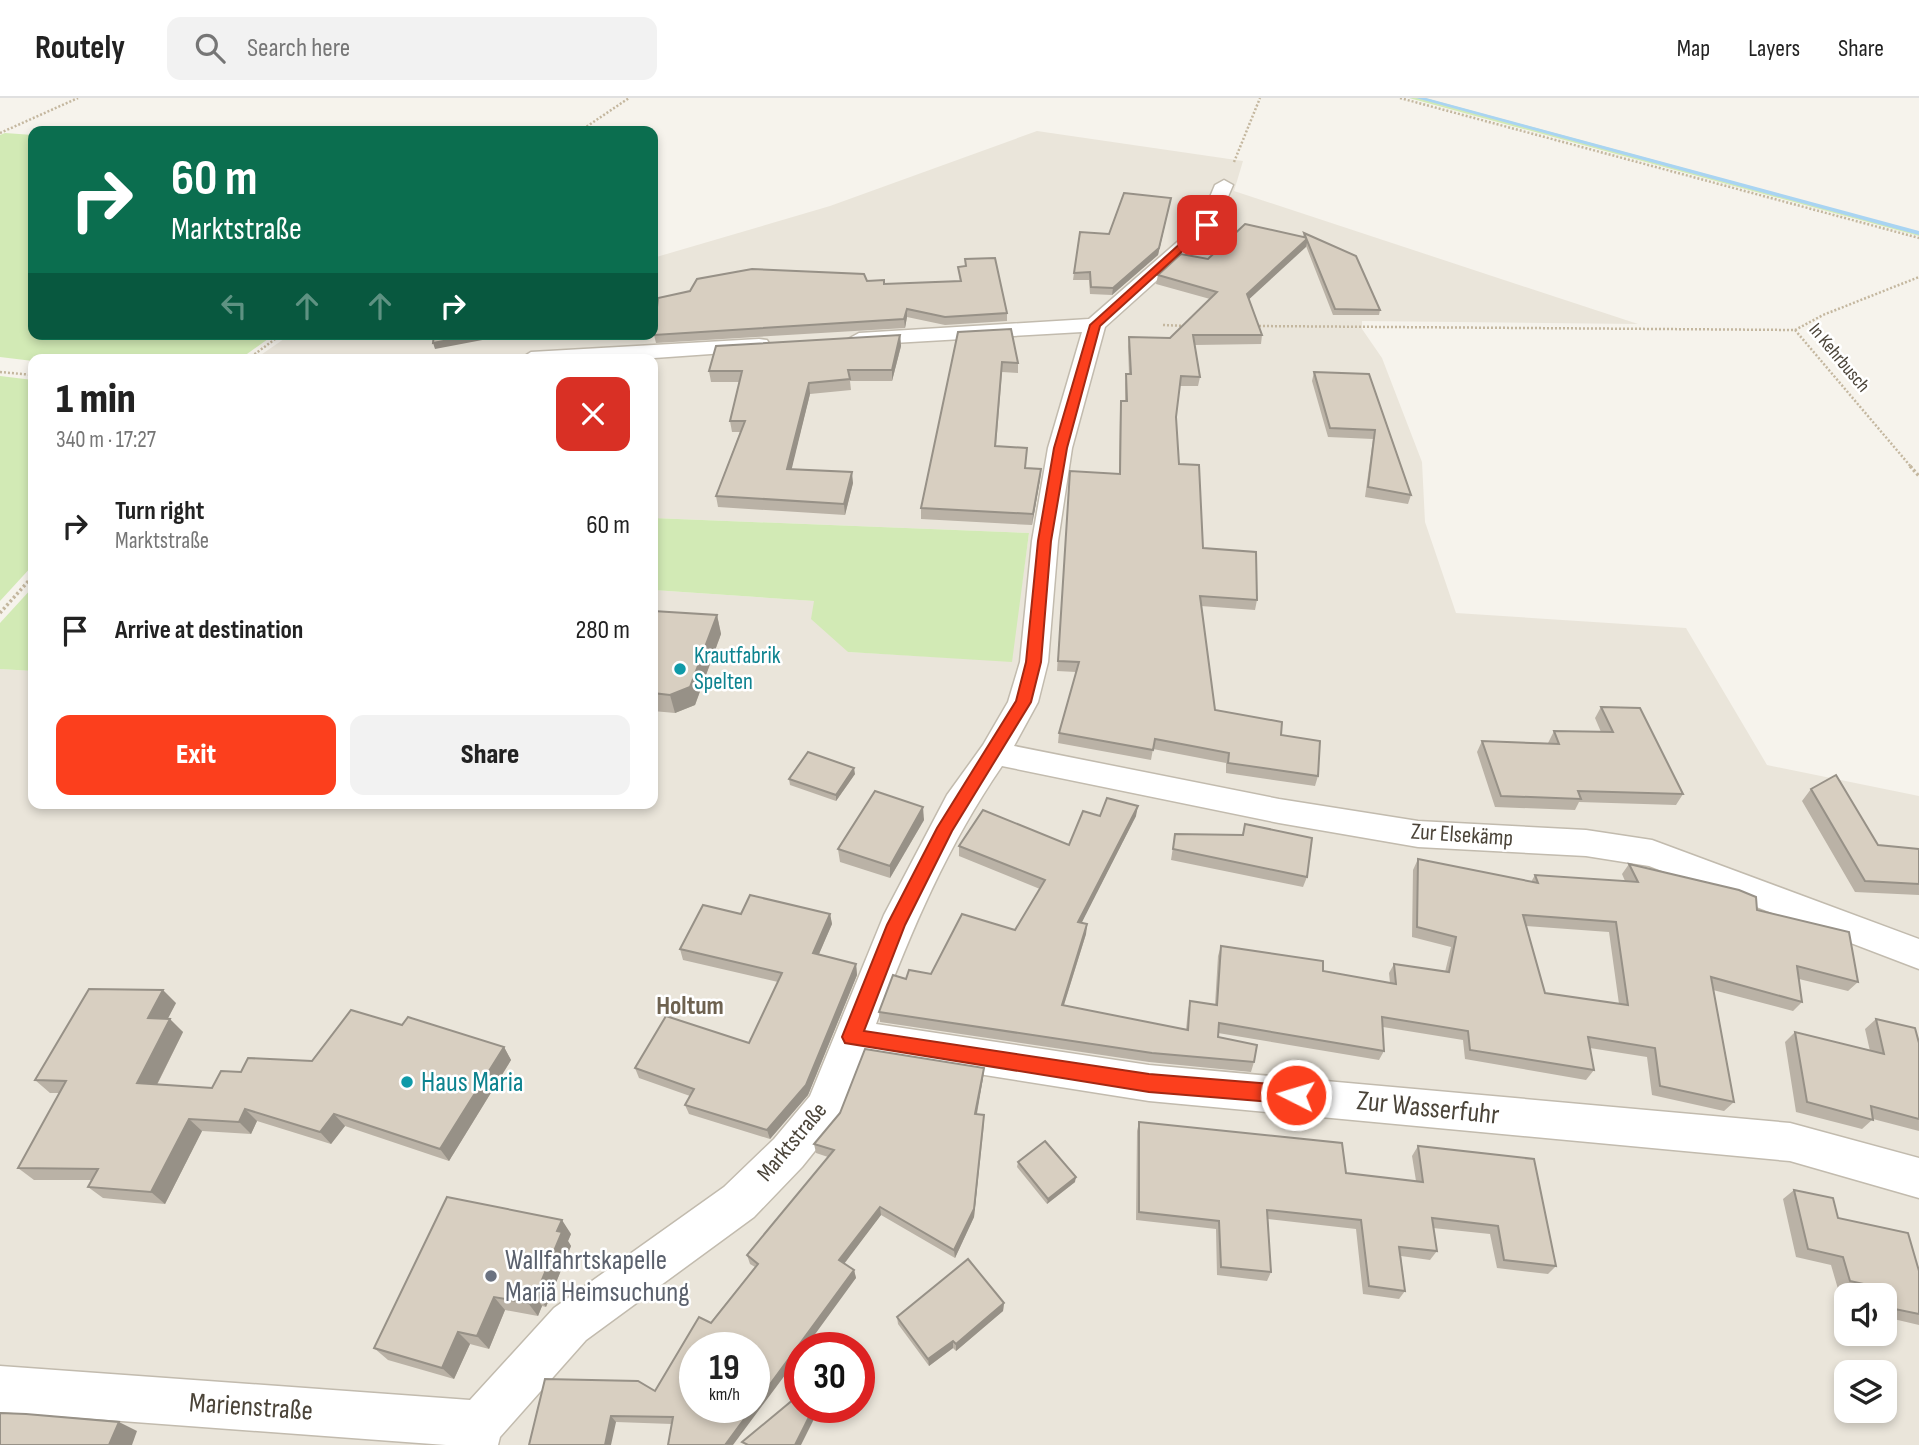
<!DOCTYPE html>
<html lang="en">
<head>
<meta charset="utf-8">
<style>
  :root { --surface:#fff; --page:#f2f2f2; --text:#222; --muted:#767676; --line:#e0e0e0; --accent:#fc3f1d }
  body { margin:0; font-family:"Sofia Sans Condensed",sans-serif; background:var(--page); color:var(--text); height:100vh; display:flex; flex-direction:column; font-size:26px; white-space:nowrap }
  * { box-sizing:border-box; margin:0 }
  p { font-size:23px; color:var(--muted) }
  .icon { flex:none; width:38px; height:38px; fill:none; stroke:currentColor; stroke-width:2; stroke-linecap:round; stroke-linejoin:round }
  .map { position:relative; flex:1; overflow:hidden }
  .drawer { position:absolute; left:28px; top:256px; width:630px; height:455px; display:flex; flex-direction:column; background:var(--surface); border-radius:14px; box-shadow:0 4px 10px #0003 }
  .drawer>* { flex:none }
  .guide { position:absolute; left:28px; top:28px; width:630px; height:214px; border-radius:14px; box-shadow:0 4px 10px #0003; background:#0b6e4f; color:#fff; overflow:hidden }
  .buttons { position:absolute; left:1834px; top:1185px; display:grid; gap:14px }
  .buttons a { display:grid; place-items:center; width:63px; height:63px; border-radius:14px; background:var(--surface); box-shadow:0 4px 10px #0003; font-size:35px }
  .speed { position:absolute; left:679px; top:1234px; display:flex; gap:14px; font-size:35px; font-weight:700; text-align:center }
  .speed>* { display:grid; place-content:center; width:91px; height:91px; border-radius:50%; background:var(--surface); box-shadow:0 4px 10px #0003; line-height:1 }
  .speed small { font-size:18px; font-weight:400 }
  .speed .limit { border:10px solid #d22; background:#fff; color:#111 }
  .pin { position:absolute; display:grid; place-items:center; width:60px; height:60px; color:#fff; margin:-30px; border-radius:14px; box-shadow:0 4px 10px #0006 }
  .me { position:absolute; width:77px; margin:-38px; rotate:275deg; stroke-linejoin:round; filter:drop-shadow(0 0 5px #0008) }
  .turn { display:flex; align-items:center; gap:24px; height:147px; padding:0 28px; font-size:32px }
  .turn .icon { width:91px; height:91px; stroke-width:2.5 }
  .turn b { display:block; font-size:49px; line-height:60px }
  .lanes { display:flex; align-items:center; height:66px; padding:0 28px; background:#0003; justify-content:center; gap:35px; direction:ltr }
  .lanes .off { opacity:.35 }
  .round { display:grid; place-items:center; flex:none; width:74px; height:74px; border-radius:14px; background:var(--page) }
  .head { display:flex; align-items:center; justify-content:space-between; height:119px; padding:0 28px }
  h1 { font-size:42px; font-weight:800; line-height:52px }
  .cta { display:flex; gap:14px; margin-top:auto; padding:14px 28px }
  .cta a { flex:1; height:80px; border-radius:14px; background:var(--accent); color:#fff; font-size:28px; font-weight:800; line-height:80px; text-align:center }
  .cta a+a { background:var(--page); color:var(--text) }
  ul { padding:0; list-style:none }
  li { display:flex; align-items:center; gap:21px; height:105px; padding:0 28px }
  li div { flex:1 }
  li b { display:block; font-size:26px }
  li em { font-style:normal }
  header { display:flex; align-items:center; gap:42px; box-sizing:border-box; height:98px; padding:0 35px; background:var(--surface); border-bottom:2px solid var(--line) }
  header strong { font-size:33px }
  nav { display:flex; gap:38px; margin-inline-start:auto; font-size:24px }
  .search { width:490px; height:63px; background:var(--page); display:flex; align-items:center; gap:18px; box-sizing:border-box; padding:0 24px; border-radius:14px; color:var(--muted); font-size:26px }
  .map>svg:first-child { display:block }
  .residential { fill:#eae5da; fill-rule:evenodd }
  .green { fill:#d2eab5 }
  .lines { fill:none; stroke-linecap:round; stroke-linejoin:round }
  .stream { fill:#a9d4f2; fill-rule:evenodd }
  .minor-casing { stroke:#c2bbae; stroke-width:3 }
  .path-far1 { stroke:#c4b79f; stroke-width:2.5; stroke-dasharray:2 2; stroke-linecap:butt }
  .path { stroke:#c4b79f; stroke-width:3.5; stroke-dasharray:2.5 2.5; stroke-linecap:butt }
  .minor { fill:#fff; fill-rule:evenodd }
  .wall { fill:#bab2a6; fill-rule:evenodd }
  .shaded-wall { fill:#979187 }
  .building { fill:#d8cfc1; stroke:#979187; stroke-width:2; fill-rule:evenodd }
  .route { fill:#fc3f1d; stroke:#a42913; stroke-width:2 }
  .culture-dot { fill:#0f9aa8; stroke:#fff; stroke-width:2.5 }
  .worship-dot { fill:#6b7280; stroke:#fff; stroke-width:2.5 }
  .labels { text-anchor:middle; dominant-baseline:central; stroke-width:5; stroke-linejoin:round; paint-order:stroke }
  .far-street-label { font-size:19px; fill:#4b4439; stroke:#fff }
  .culture-label { font-size:23px; fill:#0d838f; stroke:#fff; text-anchor:start }
  .street-label { font-size:23px; fill:#4b4439; stroke:#fff }
  .quarter-label { font-size:26px; font-weight:bold; fill:#6e6250; stroke:#fff }
  .near-culture-label { font-size:28px; fill:#0d838f; stroke:#fff; text-anchor:start }
  .near-street-label { font-size:28px; fill:#4b4439; stroke:#fff }
  .near-worship-label { font-size:28px; fill:#5b616d; stroke:#fff; text-anchor:start }
</style>
</head>
<body>
<header>
<strong>Routely</strong>
<div class="search"><svg class="icon" aria-label="search" viewBox="0 0 24 24"><circle cx="10" cy="10" r="6"/><path d="M15 15l6 6"/></svg>Search here</div>
<nav><a>Map</a><a>Layers</a><a>Share</a></nav>
</header>
<div class="map">
<svg width="1919" height="1347" viewBox="0 0 1919 1347">
  <rect width="100%" height="100%" fill="#f6f3ec"/>
  <path class="residential" d="M1037,33L1243,63L1234,93L1638,226L1362,223V231L1382,260L1422,364L1425,424L1456,515L1686,530L1767,667L1919,698V1347H0V571L33,573V705H653V492L815,503L848,554L1011,563L1029,435L653,420V261H255L291,236H653V160L830,108ZM1846,1197H1885V1236H1846ZM695,1250H754V1309H695ZM800,1250H859V1309H800ZM1846,1274H1885V1312H1846Z"/>
  <g class="green">
    <polygon points="1409,0 1425,0 1919,134 1919,138"/>
    <polygon points="5,35 33,37 33,236 275,236 240,261 33,261 33,263 0,259 0,37"/>
    <polygon points="0,278 33,282 33,467 0,503"/>
    <polygon points="653,420 1029,435 1012,564 848,554 811,521 814,503 653,492"/>
    <polygon points="33,489 33,573 0,571 0,525"/>
  </g>
  <g class="lines">
    <polygon class="stream" points="1416,0 1426,0 1919,133 1919,137"/>
    <g class="minor-casing">
      <g id="minor">
        <path d="M1224,82L1233,87L1214,131L1105,229L1072,350L1058,443L1048,564L1038,604L1014,648L1279,701L1418,723L1586,732L1652,742L1919,841V871L1649,768L1586,758L1418,749L1279,725L1002,668C947,748 910,835 876,926L1149,967L1790,1025L1919,1060V1100L1790,1063L1149,1003L864,958L839,1023L802,1069L754,1119L586,1242L500,1339L498,1347H446L0,1314V1268L470,1302L554,1210L724,1089L774,1041L810,998L884,817L947,697L983,647L1008,604L1020,564L1032,443L1048,350L1082,234L859,247L848,241L859,235L1089,221L1199,125L1215,87Z"/>
        <polygon points="759,241 767,242 770,247 767,252 640,261 520,261 531,254"/>
      </g>
    </g>
    <g class="path-far1">
      <polyline points="1400,0 1919,140"/>
      <polyline points="580,33 629,0"/>
      <polyline points="0,35 78,0"/>
      <polyline points="1234,64 1260,0"/>
      <polyline points="1163,227 1186,228"/>
      <polyline points="1255,228 1795,232 1823,217 1919,179"/>
      <polyline points="1795,232 1912,370"/>
      <polyline points="248,261 282,236"/>
      <polyline points="0,274 33,277"/>
    </g>
    <g class="path">
      <polyline points="1910,368 1919,378"/>
      <polyline points="0,515 33,478"/>
    </g>
    <use href="#minor" class="minor"/>
  </g>
  <g class="wall">
    <polygon points="1171,100 1158,157 1112,197 1090,196 1089,182 1073,182 1074,175 1109,136"/>
    <polygon points="1304,135 1380,212 1379,217 1333,217 1306,148 1249,201 1262,237 1261,246 1195,247 1200,279 1198,288 1180,288 1176,319 1179,366 1203,450 1257,502 1255,512 1201,508 1215,612 1281,637 1318,678 1315,688 1226,675 1226,665 1153,651 1151,662 1058,645 1059,635 1076,574 1057,573 1070,373 1119,376 1120,313 1121,303 1125,303 1125,286 1126,276 1129,276 1128,249 1129,239 1170,240 1210,201 1156,186 1158,177 1208,161 1303,139"/>
    <polygon points="965,161 1007,215 1007,223 945,227 907,219 905,230 656,245 654,237 867,183 884,186 960,183 958,169 965,168"/>
    <polygon points="958,234 1018,265 1018,275 1002,274 996,348 1025,370 1041,371 1040,381 1032,427 921,421 921,410"/>
    <polygon points="900,237 901,248 892,283 850,283 851,292 810,296 791,371 853,385 845,417 718,409 716,398 740,334 732,334 730,323 740,284 711,284 709,273"/>
    <polygon points="1314,274 1369,276 1411,397 1408,406 1365,399 1373,341 1328,339 1312,283"/>
    <polygon points="653,513 717,517 721,536 695,607 675,615 653,613"/>
    <polygon points="1601,609 1683,696 1676,707 1579,704 1575,712 1495,709 1477,654 1482,643 1548,645 1554,633 1601,634 1595,620"/>
    <polygon points="855,676 836,703 790,687 789,681"/>
    <polygon points="1811,691 1878,747 1919,751 1919,797 1855,794 1802,703"/>
    <path d="M1100,718H1136L1081,825L1087,826L1086,836L1064,907L1186,932L1188,912L1190,903L1215,907L1218,858L1221,848L1323,873L1390,885L1389,875L1394,866L1445,874L1451,849L1412,839L1413,772L1418,761L1531,784L1535,777L1625,783L1622,776L1629,766L1757,812L1858,884L1848,893L1799,881L1802,904L1793,913L1713,892L1734,1004L1724,1013L1652,997L1647,959L1590,950L1594,972L1586,982L1465,961L1463,942L1383,929L1384,953L1379,962L1218,935V939L1254,964L1251,974L1149,964L880,924L879,914L906,881L931,876L1015,832L1040,791L959,758V748L1069,747ZM1526,828L1609,834L1619,906L1545,895Z"/>
    <polygon points="924,722 890,780 840,764 838,751"/>
    <polygon points="1245,726 1307,779 1303,789 1171,762 1175,736 1242,737"/>
    <polygon points="741,816 830,816 832,826 819,856 856,866 857,877 808,997 770,1041 689,1016 685,1007 690,998 639,980 635,970 749,945 778,884 683,862 680,851"/>
    <polygon points="176,905 167,921 183,934 157,987 212,990 241,974 312,963 402,927 504,949 511,962 449,1063 345,1028 331,1046 257,1023 251,1036 202,1033 165,1106 103,1100 88,1089 91,1082 34,1082 18,1070 60,995 50,995 35,982"/>
    <polygon points="1876,921 1919,945 1919,1033 1873,1021 1862,1031 1796,1014 1785,944 1795,934 1870,953 1865,931"/>
    <polygon points="984,970 983,980 977,1016 984,1026 974,1119 955,1160 881,1117 844,1165 854,1172 856,1180 672,1326 616,1324 529,1347 655,1293 755,1169 750,1166 747,1157 828,1059 816,1055 814,1046"/>
    <polygon points="1139,1024 1346,1075 1416,1083 1412,1058 1418,1048 1556,1168 1548,1176 1497,1170 1490,1136 1433,1130 1437,1153 1430,1162 1401,1158 1405,1193 1399,1201 1363,1196 1356,1131 1268,1121 1271,1174 1267,1183 1217,1177 1216,1131 1136,1122 1137,1033"/>
    <polygon points="1018,1064 1075,1084 1047,1106 1017,1069"/>
    <polygon points="1794,1092 1919,1173 1919,1227 1885,1219 1885,1197 1852,1197 1851,1194 1838,1191 1831,1167 1796,1159 1783,1101"/>
    <polygon points="571,1136 568,1143 571,1148 546,1209 542,1208 538,1218 505,1212 489,1251 470,1246 454,1281 388,1262 374,1250"/>
    <polygon points="1004,1205 1003,1213 956,1253 953,1250 929,1268 898,1226 897,1219"/>
  </g>
  <g class="shaded-wall">
    <polygon points="1171,100 1158,157 1112,197 1113,190"/>
    <polygon points="1308,140 1306,149 1245,205 1247,196"/>
    <polygon points="907,211 907,219 905,230 904,221"/>
    <polygon points="480,236 514,236 435,251 433,245"/>
    <polygon points="900,237 901,248 892,283 892,272"/>
    <polygon points="809,285 810,296 789,382 787,371"/>
    <polygon points="1041,371 1040,381 1032,427 1033,416"/>
    <polygon points="852,374 853,385 845,417 844,406"/>
    <polygon points="717,517 721,536 695,607 675,615 670,597"/>
    <polygon points="854,670 855,676 836,703 836,697"/>
    <polygon points="1138,708 1136,718 1077,834 1078,824"/>
    <polygon points="923,709 924,722 890,780 890,768"/>
    <polygon points="830,816 832,826 815,865 813,855"/>
    <polygon points="1087,826 1086,836 1061,916 1062,907"/>
    <polygon points="856,866 857,877 808,997 770,1041 767,1032"/>
    <polygon points="163,892 176,905 161,934 148,920"/>
    <polygon points="170,921 183,934 151,998 137,985"/>
    <polygon points="504,949 511,962 449,1063 440,1051"/>
    <polygon points="984,970 983,980 975,1025 975,1016"/>
    <polygon points="245,1011 257,1023 251,1036 239,1024"/>
    <polygon points="334,1016 345,1028 331,1046 320,1034"/>
    <polygon points="984,1017 974,1119 955,1160 954,1152"/>
    <polygon points="189,1021 202,1033 165,1106 151,1094"/>
    <polygon points="1076,1079 1075,1084 1047,1106 1048,1101"/>
    <polygon points="880,1109 881,1117 841,1170 839,1162"/>
    <polygon points="562,1122 571,1136 568,1143 571,1148 546,1209 536,1196 557,1133"/>
    <polygon points="854,1172 856,1180 805,1250 800,1250 800,1257 733,1347 725,1347"/>
    <polygon points="532,1195 542,1208 538,1218 528,1205"/>
    <polygon points="494,1199 505,1212 489,1251 477,1238"/>
    <polygon points="1004,1205 1003,1213 956,1253 956,1246"/>
    <polygon points="458,1234 470,1246 454,1281 442,1270"/>
    <polygon points="953,1243 953,1250 929,1268 928,1261"/>
    <polygon points="814,1309 820,1309 801,1347 795,1347"/>
    <polygon points="611,1318 616,1324 611,1347 605,1347"/>
    <polygon points="119,1324 137,1333 132,1347 109,1347"/>
  </g>
  <g class="building">
    <polygon points="1124,95 1171,100 1159,150 1113,190 1091,189 1090,174 1074,175 1080,134 1109,136"/>
    <polygon points="1245,126 1308,140 1247,196 1262,237 1193,237 1200,279 1181,278 1176,319 1179,366 1199,367 1203,450 1256,454 1257,502 1200,498 1215,612 1282,624 1281,637 1320,643 1318,678 1228,665 1229,655 1155,641 1153,652 1059,635 1079,564 1058,563 1070,373 1120,376 1121,303 1127,303 1126,276 1131,276 1129,239 1170,240 1217,194 1158,177 1181,156 1208,161"/>
    <polygon points="1304,135 1356,158 1380,212 1335,211"/>
    <polygon points="995,160 1007,215 945,219 907,211 904,221 654,237 658,200 690,193 697,181 752,171 864,176 867,183 884,182 884,186 961,183 958,169 966,168 965,161"/>
    <polygon points="1011,231 1018,265 1002,264 995,348 1027,350 1025,370 1041,371 1033,416 921,410 958,234"/>
    <polygon points="434,236 480,236 433,245"/>
    <polygon points="900,237 892,272 848,272 850,281 809,285 787,371 852,374 844,406 716,398 745,323 730,323 742,273 709,273 716,248"/>
    <polygon points="1314,274 1369,276 1411,397 1368,389 1375,332 1330,330"/>
    <polygon points="653,513 717,517 690,589 670,597 653,595"/>
    <polygon points="1601,609 1640,610 1683,696 1578,693 1581,701 1501,698 1482,643 1559,646 1554,633 1613,634"/>
    <polygon points="808,654 854,670 836,697 789,681"/>
    <polygon points="1836,677 1878,747 1919,751 1919,786 1865,783 1811,691"/>
    <polygon points="875,693 923,709 890,768 838,751"/>
    <path d="M1107,700L1138,708L1078,824L1087,826L1062,907L1188,932L1190,903L1217,907L1221,848L1323,863V873L1396,886L1394,866L1449,874L1456,839L1417,829L1418,761L1538,785L1535,777L1638,784L1629,766L1739,792L1756,799L1757,812L1849,834L1858,884L1797,868L1802,904L1711,879L1734,1004L1660,988L1655,950L1588,939L1594,972L1470,952L1468,933L1382,919L1384,953L1219,925L1218,939L1257,947L1254,964L1152,955L879,914L893,877L906,881L909,872L931,876L962,816L1015,832L1045,782L959,748L983,712L1069,747L1083,713L1100,718ZM1523,817L1616,824L1628,907L1545,895Z"/>
    <polygon points="1245,726 1312,740 1307,779 1173,751 1175,736 1243,737"/>
    <polygon points="750,797 830,816 813,855 856,866 806,987 767,1032 685,1007 694,991 635,970 666,918 749,945 782,875 680,851 703,807 741,816"/>
    <polygon points="89,891 163,892 148,920 170,921 137,985 212,990 221,973 241,974 248,960 312,963 351,912 402,927 408,919 504,949 440,1051 334,1016 320,1034 245,1011 239,1024 189,1021 151,1094 88,1089 98,1071 18,1070 66,983 35,982"/>
    <polygon points="1876,921 1915,930 1919,945 1919,1021 1871,1008 1873,1022 1807,1004 1795,934 1884,956"/>
    <polygon points="865,951 984,970 975,1016 984,1017 974,1111 954,1152 880,1109 839,1162 854,1172 754,1308 754,1250 695,1250 695,1309 753,1309 725,1347 668,1347 673,1319 611,1318 605,1347 529,1347 545,1281 638,1283 655,1293 699,1219 711,1225 758,1166 747,1157 834,1052 814,1046 840,1015"/>
    <polygon points="1139,1024 1342,1045 1346,1075 1423,1084 1418,1048 1534,1061 1556,1168 1504,1162 1498,1128 1432,1120 1437,1153 1399,1149 1405,1193 1369,1188 1361,1122 1267,1112 1271,1174 1221,1169 1219,1123 1139,1114"/>
    <polygon points="1045,1043 1076,1079 1048,1101 1018,1064"/>
    <polygon points="1794,1092 1833,1100 1838,1120 1908,1135 1919,1173 1919,1216 1885,1209 1885,1197 1867,1197 1864,1186 1850,1183 1843,1159 1808,1151"/>
    <polygon points="447,1099 562,1122 557,1133 562,1134 536,1196 532,1195 528,1205 494,1199 477,1238 458,1234 442,1270 374,1250"/>
    <polygon points="968,1161 1004,1205 956,1246 953,1243 928,1261 897,1219"/>
    <polygon points="800,1296 800,1309 814,1309 795,1347 748,1347 742,1344"/>
    <polygon points="0,1315 26,1316 119,1324 109,1347 0,1347"/>
  </g>
  <polygon class="route" points="1203,125 1211,127 1100,228 1067,350 1051,443 1041,564 1031,604 952,733 905,827 864,933 1149,976 1296,988 1303,990 1305,997 1303,1003 1296,1006 1149,994 845,945 842,939 887,827 937,730 1016,603 1026,564 1038,443 1054,350 1090,227"/>
  <g class="culture-dot">
    <circle cx="680" cy="571" r="7"/>
    <circle cx="407" cy="984" r="7"/>
  </g>
  <circle class="worship-dot" cx="491" cy="1178" r="7"/>
  <g class="labels">
    <g class="far-street-label">
      <text transform="translate(1839 260) rotate(50)">In Kehrbusch</text>
    </g>
    <g class="culture-label">
      <text x="694" y="558">Krautfabrik<tspan x="694" dy="26">Spelten</tspan></text>
    </g>
    <g class="street-label">
      <text transform="translate(1462 737) rotate(4)">Zur Elsekämp</text>
      <text transform="translate(792 1044) rotate(-50)">Marktstraße</text>
    </g>
    <g class="quarter-label">
      <text x="690" y="908">Holtum</text>
    </g>
    <g class="near-culture-label">
      <text x="421" y="984">Haus Maria</text>
    </g>
    <g class="near-street-label">
      <text transform="translate(1428 1010) rotate(6)">Zur Wasserfuhr</text>
      <text transform="translate(251 1309) rotate(4)">Marienstraße</text>
    </g>
    <g class="near-worship-label">
      <text x="505" y="1162">Wallfahrtskapelle<tspan x="505" dy="32">Mariä Heimsuchung</tspan></text>
    </g>
  </g>
</svg>
<div class="buttons">
<a><svg class="icon" aria-label="sound" viewBox="0 0 24 24"><path d="M4 9h4l5-4v14l-5-4H4zM17 9q2 3 0 6"/></svg></a>
<a><svg class="icon" aria-label="layers" viewBox="0 0 24 24"><path d="M12 4l9 5-9 5-9-5zM3 14l9 5 9-5"/></svg></a>
</div>
<div class="speed"><div>19<small>km/h</small></div><div class="limit">30</div></div>
<div class="pin" style="left:1207px;top:127px;background:#d93025"><svg class="icon" aria-label="arrive" viewBox="0 0 24 24"><path d="M6 21V4h12l-3 4 3 4H6"/></svg></div>
<svg class="me" style="left:1296px;top:997px" viewBox="-20 -20 40 40"><circle r="17" fill="#fc3f1d" stroke="#fff" stroke-width="3"/><path d="M0-11L8 9 0 5-8 9z" fill="#fff"/></svg>
<div class="guide">
<div class="turn"><svg class="icon" aria-label="right" viewBox="0 0 24 24"><path d="M7 20v-9h11M14 6l5 5-5 5"/></svg><div><b>60 m</b>Marktstraße</div></div>
<div class="lanes"><svg class="icon off" aria-label="left" viewBox="0 0 24 24"><path d="M17 20v-9H6M10 6l-5 5 5 5"/></svg><svg class="icon off" aria-label="ahead" viewBox="0 0 24 24"><path d="M12 20V5M6 11l6-6 6 6"/></svg><svg class="icon off" aria-label="ahead" viewBox="0 0 24 24"><path d="M12 20V5M6 11l6-6 6 6"/></svg><svg class="icon" aria-label="right" viewBox="0 0 24 24"><path d="M7 20v-9h11M14 6l5 5-5 5"/></svg></div>
</div>
<section class="drawer">
<div class="head"><div><h1>1 min</h1><p>340 m · 17:27</p></div><a class="round" style="background:#d93025;color:#fff"><svg class="icon" aria-label="close" viewBox="0 0 24 24"><path d="M6 6l12 12M18 6L6 18"/></svg></a></div>
<ul>
<li><svg class="icon" aria-label="right" viewBox="0 0 24 24"><path d="M7 20v-9h11M14 6l5 5-5 5"/></svg><div><b>Turn right</b><p>Marktstraße</p></div><em>60 m</em></li>
<li><svg class="icon" aria-label="arrive" viewBox="0 0 24 24"><path d="M6 21V4h12l-3 4 3 4H6"/></svg><div><b>Arrive at destination</b></div><em>280 m</em></li>
</ul>
<div class="cta"><a>Exit</a><a>Share</a></div>
</section>
</div>
</body>
</html>
